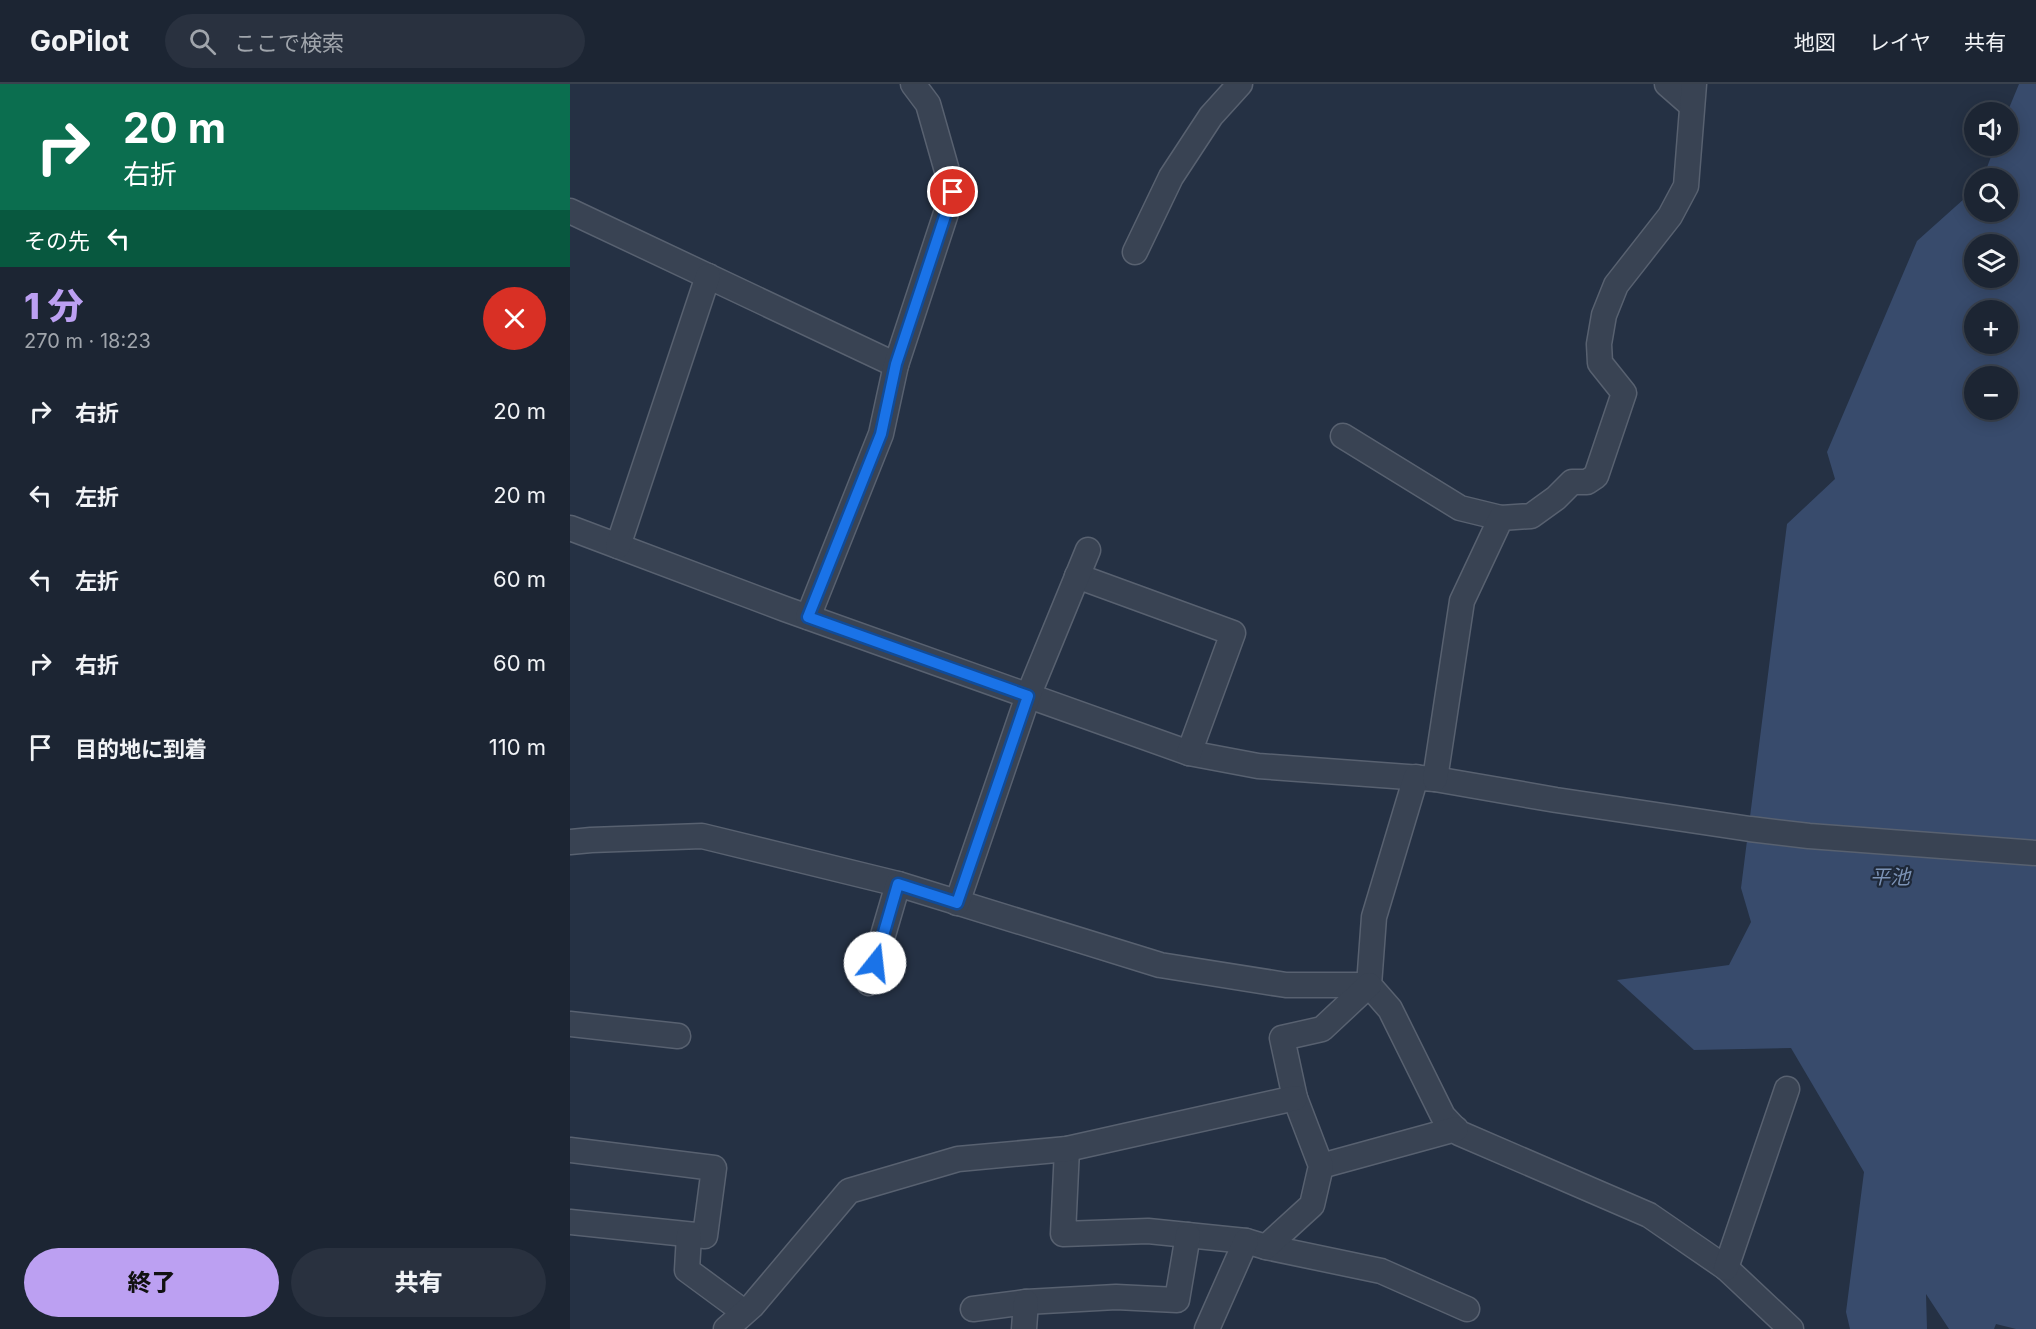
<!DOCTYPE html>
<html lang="ja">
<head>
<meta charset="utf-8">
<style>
  :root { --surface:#1c2533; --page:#29313f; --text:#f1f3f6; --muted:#a0a5ac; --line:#3a424e; --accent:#bca0f2 }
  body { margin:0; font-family:Inter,"Noto Sans JP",sans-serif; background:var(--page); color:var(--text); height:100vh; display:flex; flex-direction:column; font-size:22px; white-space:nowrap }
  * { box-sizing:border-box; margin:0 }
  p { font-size:20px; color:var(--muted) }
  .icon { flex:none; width:33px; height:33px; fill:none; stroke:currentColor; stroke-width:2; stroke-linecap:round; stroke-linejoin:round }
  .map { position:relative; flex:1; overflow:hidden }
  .panel { display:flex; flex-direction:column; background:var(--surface); width:570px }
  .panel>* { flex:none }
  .guide { background:#0b6e4f; color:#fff; overflow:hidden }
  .tools { position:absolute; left:1394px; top:18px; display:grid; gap:12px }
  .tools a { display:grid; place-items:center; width:54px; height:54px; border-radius:50%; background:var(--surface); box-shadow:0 3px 15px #0003,0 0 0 2px var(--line); font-size:30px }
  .pin { position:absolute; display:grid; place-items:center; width:51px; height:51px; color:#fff; margin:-26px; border:3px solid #fff; border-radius:50%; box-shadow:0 2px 6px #0007 }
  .me { position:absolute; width:66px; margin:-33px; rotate:16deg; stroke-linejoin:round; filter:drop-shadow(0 0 4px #0008) }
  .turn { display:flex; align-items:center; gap:21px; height:126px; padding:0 24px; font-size:27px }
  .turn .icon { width:78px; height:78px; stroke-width:2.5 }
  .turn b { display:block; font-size:42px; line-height:51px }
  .then { display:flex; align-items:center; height:57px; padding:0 24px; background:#0003; gap:12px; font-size:22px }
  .round { display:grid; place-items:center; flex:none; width:63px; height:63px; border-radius:32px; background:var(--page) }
  .head { display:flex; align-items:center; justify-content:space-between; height:102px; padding:0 24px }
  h1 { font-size:36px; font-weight:800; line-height:45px; color:var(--accent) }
  .button { display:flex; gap:12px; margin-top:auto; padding:12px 24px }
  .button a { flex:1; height:69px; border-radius:36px; background:var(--accent); color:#111; font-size:24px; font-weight:800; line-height:69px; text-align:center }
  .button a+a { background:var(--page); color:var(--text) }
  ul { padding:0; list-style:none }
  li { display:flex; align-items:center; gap:18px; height:84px; padding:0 24px }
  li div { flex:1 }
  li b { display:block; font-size:22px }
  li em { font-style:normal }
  header { display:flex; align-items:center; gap:36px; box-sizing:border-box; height:84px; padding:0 30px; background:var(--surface); border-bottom:2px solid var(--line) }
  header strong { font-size:28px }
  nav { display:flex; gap:33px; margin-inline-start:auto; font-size:21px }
  .search { width:420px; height:54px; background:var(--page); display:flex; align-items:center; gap:15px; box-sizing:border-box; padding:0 21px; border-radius:33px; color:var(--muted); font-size:22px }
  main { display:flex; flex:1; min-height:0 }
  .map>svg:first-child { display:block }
  .water { fill:#384b6c; fill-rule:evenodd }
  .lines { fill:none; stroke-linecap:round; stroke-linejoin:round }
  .street-casing { stroke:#586170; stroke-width:27 }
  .street { stroke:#394353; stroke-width:24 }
  .route-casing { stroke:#114b97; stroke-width:15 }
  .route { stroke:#1a73e8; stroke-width:10 }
  .labels { text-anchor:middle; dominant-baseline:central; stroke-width:4.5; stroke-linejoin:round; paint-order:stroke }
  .water-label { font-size:20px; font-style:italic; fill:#7c93b6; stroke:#1e2838 }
</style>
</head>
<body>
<header>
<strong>GoPilot</strong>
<div class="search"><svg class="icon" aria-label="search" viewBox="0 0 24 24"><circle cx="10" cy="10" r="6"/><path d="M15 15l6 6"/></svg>ここで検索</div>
<nav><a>地図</a><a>レイヤ</a><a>共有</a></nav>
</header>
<main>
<section class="panel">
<div class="guide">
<div class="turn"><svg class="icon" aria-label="right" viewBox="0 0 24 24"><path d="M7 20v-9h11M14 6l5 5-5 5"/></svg><div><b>20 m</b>右折</div></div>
<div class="then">その先<svg class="icon" aria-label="left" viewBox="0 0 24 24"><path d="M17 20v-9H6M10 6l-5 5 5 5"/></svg></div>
</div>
<div class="head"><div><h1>1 分</h1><p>270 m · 18:23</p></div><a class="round" style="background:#d93025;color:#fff"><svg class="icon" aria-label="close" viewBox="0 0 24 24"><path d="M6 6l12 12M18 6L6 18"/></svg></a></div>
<ul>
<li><svg class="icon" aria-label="right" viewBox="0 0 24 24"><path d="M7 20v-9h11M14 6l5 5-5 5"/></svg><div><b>右折</b></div><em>20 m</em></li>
<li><svg class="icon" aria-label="left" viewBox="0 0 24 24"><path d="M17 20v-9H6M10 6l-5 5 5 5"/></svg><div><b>左折</b></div><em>20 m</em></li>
<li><svg class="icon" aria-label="left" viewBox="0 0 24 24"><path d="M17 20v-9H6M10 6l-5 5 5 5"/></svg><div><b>左折</b></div><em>60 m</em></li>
<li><svg class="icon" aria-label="right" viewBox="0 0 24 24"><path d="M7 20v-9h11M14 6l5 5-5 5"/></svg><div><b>右折</b></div><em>60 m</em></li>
<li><svg class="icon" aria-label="arrive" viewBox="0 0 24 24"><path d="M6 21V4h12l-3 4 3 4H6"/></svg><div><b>目的地に到着</b></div><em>110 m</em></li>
</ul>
<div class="button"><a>終了</a><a>共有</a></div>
</section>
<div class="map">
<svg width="1466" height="1245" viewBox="0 0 1466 1245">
  <rect width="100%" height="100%" fill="#253144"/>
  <path class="water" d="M1449,0H1466V1245H1446L1426,1240L1424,1245H1379L1356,1210L1357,1245H1280L1276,1228L1294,1088L1221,964L1124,966L1047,896L1159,881L1181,838L1171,804L1217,440L1265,395L1257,368L1347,157L1404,106V128H1437V94H1413L1425,62H1437V29ZM1404,160H1437V194H1404ZM1404,226H1437V260H1404ZM1404,292H1437V326H1404Z"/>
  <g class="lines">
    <g class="street-casing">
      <g id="street">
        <polyline points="1097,0 1121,21"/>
        <polyline points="0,127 326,281"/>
        <polyline points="565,168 601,93 641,32 670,0"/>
        <polyline points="773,352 890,424 931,434"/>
        <polyline points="0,444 215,525 619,669 688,682 865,695 986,716 1180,745 1239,752 1466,769"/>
        <polyline points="48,462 138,192"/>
        <polyline points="507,492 663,549 619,669"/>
        <polyline points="238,533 311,350 326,281 383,108 358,20 343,0"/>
        <polyline points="846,693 804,833 799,901 820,925 873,1032 889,1049 1079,1131 1156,1184 1221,1245"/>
        <polyline points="865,695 892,517 931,434 961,432 986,414 1002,398 1017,398 1026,392 1054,309 1030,279 1029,260 1034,231 1046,201 1100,132 1116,102 1124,0"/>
        <polyline points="0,758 21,756 132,752 328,800 590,881 716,901 799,901"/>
        <polyline points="387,819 458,612 518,466"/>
        <polyline points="299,899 328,800"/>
        <polyline points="0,940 108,952"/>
        <polyline points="497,1065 493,1150 578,1147 676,1157 696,1163 811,1187 897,1225"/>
        <polyline points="0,1066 144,1084 135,1152 0,1138"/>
        <polyline points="751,1082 886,1045"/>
        <polyline points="119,1151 117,1186 174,1228"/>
        <polyline points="696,1163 742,1121 751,1082 725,1014 712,954 752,945 799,901"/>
        <polyline points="1156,1184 1217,1005"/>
        <polyline points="403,1225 456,1218 546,1213 607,1216 618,1151"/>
        <polyline points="156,1245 182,1222 279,1107 388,1075 497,1065 725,1014"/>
        <polyline points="454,1245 456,1218"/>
        <polyline points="637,1245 676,1157"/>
      </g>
    </g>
    <use href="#street" class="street"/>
  </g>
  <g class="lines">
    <g class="route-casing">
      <polyline id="route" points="305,879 328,800 387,819 458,612 238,533 311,350 326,280 383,108"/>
    </g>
    <use href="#route" class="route"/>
  </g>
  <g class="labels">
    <g class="water-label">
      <text x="1320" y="793">平池</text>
    </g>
  </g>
</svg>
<div class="tools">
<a><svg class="icon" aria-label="sound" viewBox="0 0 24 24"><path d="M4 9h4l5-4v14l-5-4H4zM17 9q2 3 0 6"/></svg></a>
<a><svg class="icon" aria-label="search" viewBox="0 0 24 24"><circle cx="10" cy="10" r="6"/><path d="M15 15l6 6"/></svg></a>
<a><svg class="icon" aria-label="layers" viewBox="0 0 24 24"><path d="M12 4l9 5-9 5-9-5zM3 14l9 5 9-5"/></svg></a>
<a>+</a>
<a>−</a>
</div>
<div class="pin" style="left:383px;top:108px;background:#d93025"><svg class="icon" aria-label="arrive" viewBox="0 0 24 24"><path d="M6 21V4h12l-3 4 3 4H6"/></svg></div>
<svg class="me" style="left:305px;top:879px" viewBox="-20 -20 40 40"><circle r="19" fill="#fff"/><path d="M0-13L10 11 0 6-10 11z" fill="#1a73e8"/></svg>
</div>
</main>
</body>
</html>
